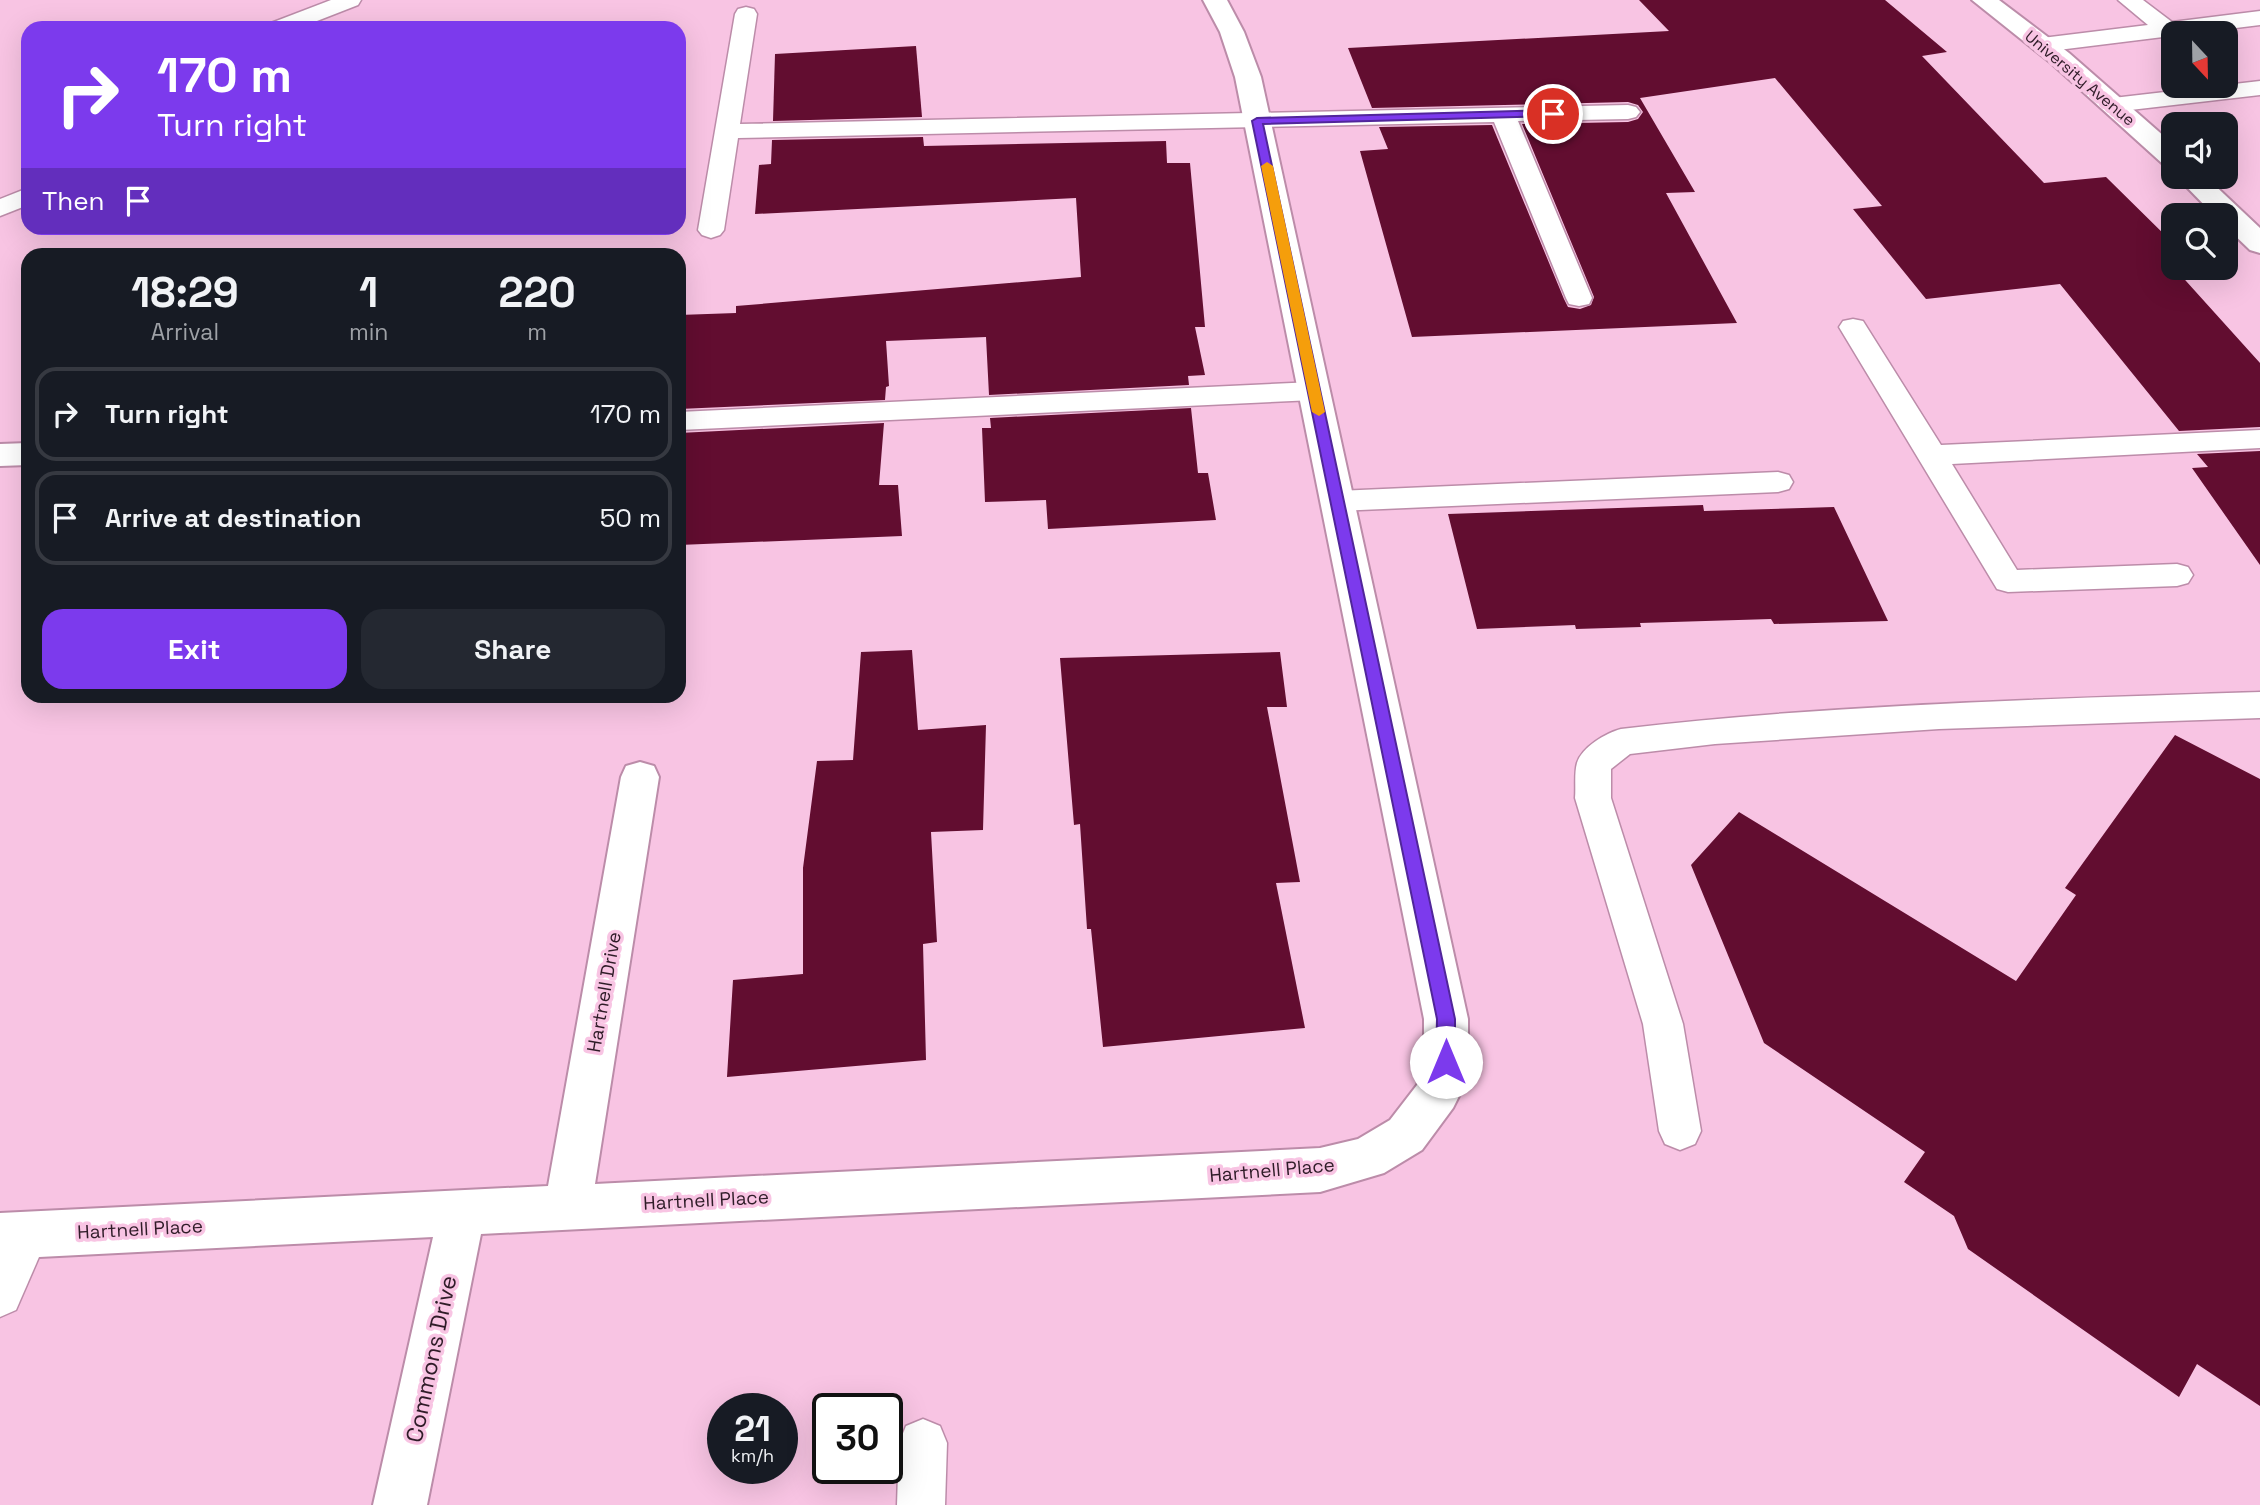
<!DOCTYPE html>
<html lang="en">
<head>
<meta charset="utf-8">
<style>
  :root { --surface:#171b24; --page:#242831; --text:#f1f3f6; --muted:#9ea1a6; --line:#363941; --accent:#7c3aed }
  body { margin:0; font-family:"Space Grotesk",sans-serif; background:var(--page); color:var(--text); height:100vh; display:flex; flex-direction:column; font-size:26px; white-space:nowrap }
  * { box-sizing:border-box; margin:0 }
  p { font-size:23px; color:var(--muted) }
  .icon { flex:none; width:38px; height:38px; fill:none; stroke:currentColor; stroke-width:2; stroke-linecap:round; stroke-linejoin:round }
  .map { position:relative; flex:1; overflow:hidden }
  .drawer { position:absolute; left:21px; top:248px; width:665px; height:455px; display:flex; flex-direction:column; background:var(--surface); border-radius:21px; box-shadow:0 7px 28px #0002 }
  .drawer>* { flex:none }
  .top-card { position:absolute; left:21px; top:21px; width:665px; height:214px; border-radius:21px; box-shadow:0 7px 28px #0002; background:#7c3aed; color:#fff; overflow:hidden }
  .needle { width:46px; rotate:158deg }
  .tools { position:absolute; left:2161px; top:21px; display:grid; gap:14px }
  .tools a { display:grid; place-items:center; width:77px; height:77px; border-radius:14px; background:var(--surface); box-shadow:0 7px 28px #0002; font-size:35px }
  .speed { position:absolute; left:707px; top:1393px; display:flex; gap:14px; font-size:35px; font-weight:700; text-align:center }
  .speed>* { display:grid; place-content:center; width:91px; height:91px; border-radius:50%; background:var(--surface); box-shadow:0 7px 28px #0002; line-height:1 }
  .speed small { font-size:18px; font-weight:400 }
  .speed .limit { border:4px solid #111; border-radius:10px; background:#fff; color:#111 }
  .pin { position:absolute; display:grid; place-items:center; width:60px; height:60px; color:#fff; margin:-30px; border:4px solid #fff; border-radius:50%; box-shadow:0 2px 7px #0007 }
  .me { position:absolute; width:77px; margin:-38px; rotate:0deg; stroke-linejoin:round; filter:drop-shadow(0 0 5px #0008) }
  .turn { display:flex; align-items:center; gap:24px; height:147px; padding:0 21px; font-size:32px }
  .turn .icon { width:91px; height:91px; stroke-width:2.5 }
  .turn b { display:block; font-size:49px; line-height:60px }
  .then { display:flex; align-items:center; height:66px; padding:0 21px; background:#0003; gap:14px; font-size:26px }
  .eta { display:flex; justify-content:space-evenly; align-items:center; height:119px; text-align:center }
  .eta b { font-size:42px; font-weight:800; line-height:49px }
  .cta { display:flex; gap:14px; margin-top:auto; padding:14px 21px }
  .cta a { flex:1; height:80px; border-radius:21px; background:var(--accent); color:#fff; font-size:28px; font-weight:800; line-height:80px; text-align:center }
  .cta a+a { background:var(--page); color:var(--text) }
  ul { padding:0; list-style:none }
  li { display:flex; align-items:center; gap:21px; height:94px; margin:0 14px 10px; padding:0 7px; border:4px solid var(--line); border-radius:21px }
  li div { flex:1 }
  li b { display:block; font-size:26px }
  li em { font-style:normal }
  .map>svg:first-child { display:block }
  .building { fill:#620d30 }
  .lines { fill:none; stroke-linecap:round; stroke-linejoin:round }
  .service-casing { stroke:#bc8ca9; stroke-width:3 }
  .minor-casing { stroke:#bc8ca9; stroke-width:4 }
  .tertiary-casing { stroke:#bc8ca9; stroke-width:4 }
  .service { fill:#fff; fill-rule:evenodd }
  .minor { fill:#fff; fill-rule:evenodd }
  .tertiary { fill:#fff; fill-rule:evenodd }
  .route { fill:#7c3aed; stroke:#51269a; stroke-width:2 }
  .slow { fill:#f59e0b }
  .labels { text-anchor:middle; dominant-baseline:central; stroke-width:7; stroke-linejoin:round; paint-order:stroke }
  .far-street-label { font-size:16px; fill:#2f1c28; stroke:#f8c4e3 }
  .street-label { font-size:19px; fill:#2f1c28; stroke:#f8c4e3 }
  .near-street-label { font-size:23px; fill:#2f1c28; stroke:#f8c4e3 }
</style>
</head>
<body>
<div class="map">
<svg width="2260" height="1505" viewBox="0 0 2260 1505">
  <rect width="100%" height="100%" fill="#f8c4e3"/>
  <g class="building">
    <polygon points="1639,0 1885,0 1947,52 1922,56 2044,183 2106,177 2174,244 2174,268 2199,269 2177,271 2260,363 2260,427 2179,431 2060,284 1926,299 1853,209 1882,206 1775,78 1640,98 1695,192 1666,193 1737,323 1412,337 1360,151 1388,149 1379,127 1492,125 1564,299 1568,307 1580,309 1591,305 1594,297 1522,124 1628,122 1638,119 1643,112 1638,105 1628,102 1372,108 1348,48 1669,31"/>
    <polygon points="916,46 922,117 773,121 775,54"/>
    <polygon points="923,137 924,146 1166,141 1167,163 1190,163 1205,327 1195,327 1205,375 1188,376 1189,385 989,395 986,337 886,341 889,386 886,387 885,400 679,409 679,315 736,313 736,306 1081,277 1076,198 755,214 759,165 771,164 772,140"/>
    <polygon points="1191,408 1198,473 1208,473 1216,520 1048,529 1046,500 985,502 982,428 991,428 990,418"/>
    <polygon points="884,423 879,485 898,485 902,536 679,545 679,433"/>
    <polygon points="2260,451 2260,565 2192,468 2208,467 2197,454"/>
    <polygon points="1703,505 1704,511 1834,507 1888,621 1774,624 1771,619 1640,623 1641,627 1576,629 1575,625 1477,629 1448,514"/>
    <polygon points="912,650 918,730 986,725 983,830 931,832 937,942 923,944 926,1060 727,1077 733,980 803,974 803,868 817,761 853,760 861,652"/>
    <polygon points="1280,652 1287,707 1267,707 1300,882 1276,883 1305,1028 1103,1047 1091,929 1087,929 1080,824 1074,825 1060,658"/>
    <polygon points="2175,735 2260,779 2260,1406 2197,1364 2179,1397 1968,1249 1954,1216 1904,1182 1925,1152 1764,1043 1691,865 1739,812 2016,981 2076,895 2065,888"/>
  </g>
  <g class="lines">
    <g class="service-casing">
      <g id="service">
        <polygon points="331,0 361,0 358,5 299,28 268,28 271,23"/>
        <polygon points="2118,0 2143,0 2172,22 2260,11 2260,25 2042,52 2034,50 2031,45 2034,40 2042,38 2148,25"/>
        <polygon points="746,7 754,9 757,14 740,124 1628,105 1636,107 1640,112 1636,117 1628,119 1518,121 1592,298 1589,304 1579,306 1569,304 1566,298 1494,122 738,138 724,230 720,235 711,238 702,235 698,230 735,14 738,9"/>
        <polygon points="2260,81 2260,95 2113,112 2105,110 2101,105 2105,100 2113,98"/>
        <polygon points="28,188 28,205 0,216 0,199"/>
        <polygon points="1853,319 1863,321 1941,445 2260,430 2260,448 1952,464 2017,570 2177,564 2188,567 2193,575 2188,583 2177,586 2008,592 1997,589 1839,327 1843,321"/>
        <polygon points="1314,382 1324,385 1328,391 1324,397 1314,400 679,430 679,412"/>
        <polygon points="1778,472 1789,475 1793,482 1789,489 1778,492 1337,511 1326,508 1322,501 1326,494 1337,491"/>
        <path d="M2260,692V718L1939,729L1715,744L1630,754L1611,769V798L1683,1024L1701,1131L1695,1144L1680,1150L1665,1144L1659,1131L1643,1024L1575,798C1576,787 1574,773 1577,763C1582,747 1606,733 1621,729C1833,704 2047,699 2260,692Z"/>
        <polygon points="27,1213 42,1219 49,1234 16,1310 0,1317 0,1245 12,1219"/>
        <polygon points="923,1419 940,1426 947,1443 945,1505 897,1505 899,1443 906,1426"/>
      </g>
    </g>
    <g class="minor-casing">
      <g id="minor">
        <polygon points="1203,0 1227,0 1244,32 1261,77 1468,1019 1468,1062 1460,1094 1453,1108 1422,1150 1384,1173 1320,1192 481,1234 427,1505 373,1505 433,1237 0,1259 0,1213 548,1186 621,777 626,766 640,762 654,766 659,777 595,1184 1320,1148 1358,1139 1390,1120 1417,1085 1424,1062 1424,1019 1235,77 1220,32"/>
        <polygon points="28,443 28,465 0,466 0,444"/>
      </g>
    </g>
    <g class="tertiary-casing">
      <g id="tertiary">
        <polygon points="1972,0 1999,0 2069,53 2174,145 2174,167 2164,165 2051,63"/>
        <polygon points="2177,177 2206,177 2260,228 2260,253 2250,250 2226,227 2226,215 2214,215"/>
      </g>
    </g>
    <use href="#service" class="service"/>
    <use href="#minor" class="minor"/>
    <use href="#tertiary" class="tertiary"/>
  </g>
  <polygon class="route" points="1553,110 1557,111 1557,116 1263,124 1455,1019 1455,1062 1452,1068 1446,1071 1439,1068 1436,1062 1437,1019 1252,121 1257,118"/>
  <polygon class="slow" points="1267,162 1273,166 1325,412 1319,416 1312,412 1261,166"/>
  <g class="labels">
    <g class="far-street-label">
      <text transform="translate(2080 78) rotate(40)">University Avenue</text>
    </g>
    <g class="street-label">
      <text transform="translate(604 992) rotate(-80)">Hartnell Drive</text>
      <text transform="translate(1272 1170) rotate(-5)">Hartnell Place</text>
      <text transform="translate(706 1200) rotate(-3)">Hartnell Place</text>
      <text transform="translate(140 1229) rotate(-3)">Hartnell Place</text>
    </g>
    <g class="near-street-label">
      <text transform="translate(431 1359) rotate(-78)">Commons Drive</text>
    </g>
  </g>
</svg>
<div class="tools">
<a><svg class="needle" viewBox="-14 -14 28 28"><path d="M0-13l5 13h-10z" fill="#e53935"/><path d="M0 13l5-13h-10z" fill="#9ea1a6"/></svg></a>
<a><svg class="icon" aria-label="sound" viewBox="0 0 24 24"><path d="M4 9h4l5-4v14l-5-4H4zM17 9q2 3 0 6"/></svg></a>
<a><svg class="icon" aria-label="search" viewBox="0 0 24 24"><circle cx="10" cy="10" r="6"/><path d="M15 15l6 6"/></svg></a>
</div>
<div class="speed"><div>21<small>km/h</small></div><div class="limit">30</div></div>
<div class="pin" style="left:1553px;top:114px;background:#d93025"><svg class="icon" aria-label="arrive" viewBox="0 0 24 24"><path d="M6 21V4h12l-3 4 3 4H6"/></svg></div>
<svg class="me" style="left:1446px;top:1062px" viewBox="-20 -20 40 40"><circle r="19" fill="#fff"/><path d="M0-13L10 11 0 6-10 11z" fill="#7c3aed"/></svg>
<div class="top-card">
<div class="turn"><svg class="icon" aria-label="right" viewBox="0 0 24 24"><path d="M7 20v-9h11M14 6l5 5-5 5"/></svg><div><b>170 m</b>Turn right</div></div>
<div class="then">Then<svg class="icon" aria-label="arrive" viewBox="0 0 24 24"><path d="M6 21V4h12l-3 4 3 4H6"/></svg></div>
</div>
<section class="drawer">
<div class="eta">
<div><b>18:29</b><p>Arrival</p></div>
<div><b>1</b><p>min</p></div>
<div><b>220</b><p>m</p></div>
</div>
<ul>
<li><svg class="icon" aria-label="right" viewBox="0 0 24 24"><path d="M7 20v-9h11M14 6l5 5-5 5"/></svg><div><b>Turn right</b></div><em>170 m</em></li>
<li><svg class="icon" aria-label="arrive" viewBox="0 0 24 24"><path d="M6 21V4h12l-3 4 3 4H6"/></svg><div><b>Arrive at destination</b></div><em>50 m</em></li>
</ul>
<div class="cta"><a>Exit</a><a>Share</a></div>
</section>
</div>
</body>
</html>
